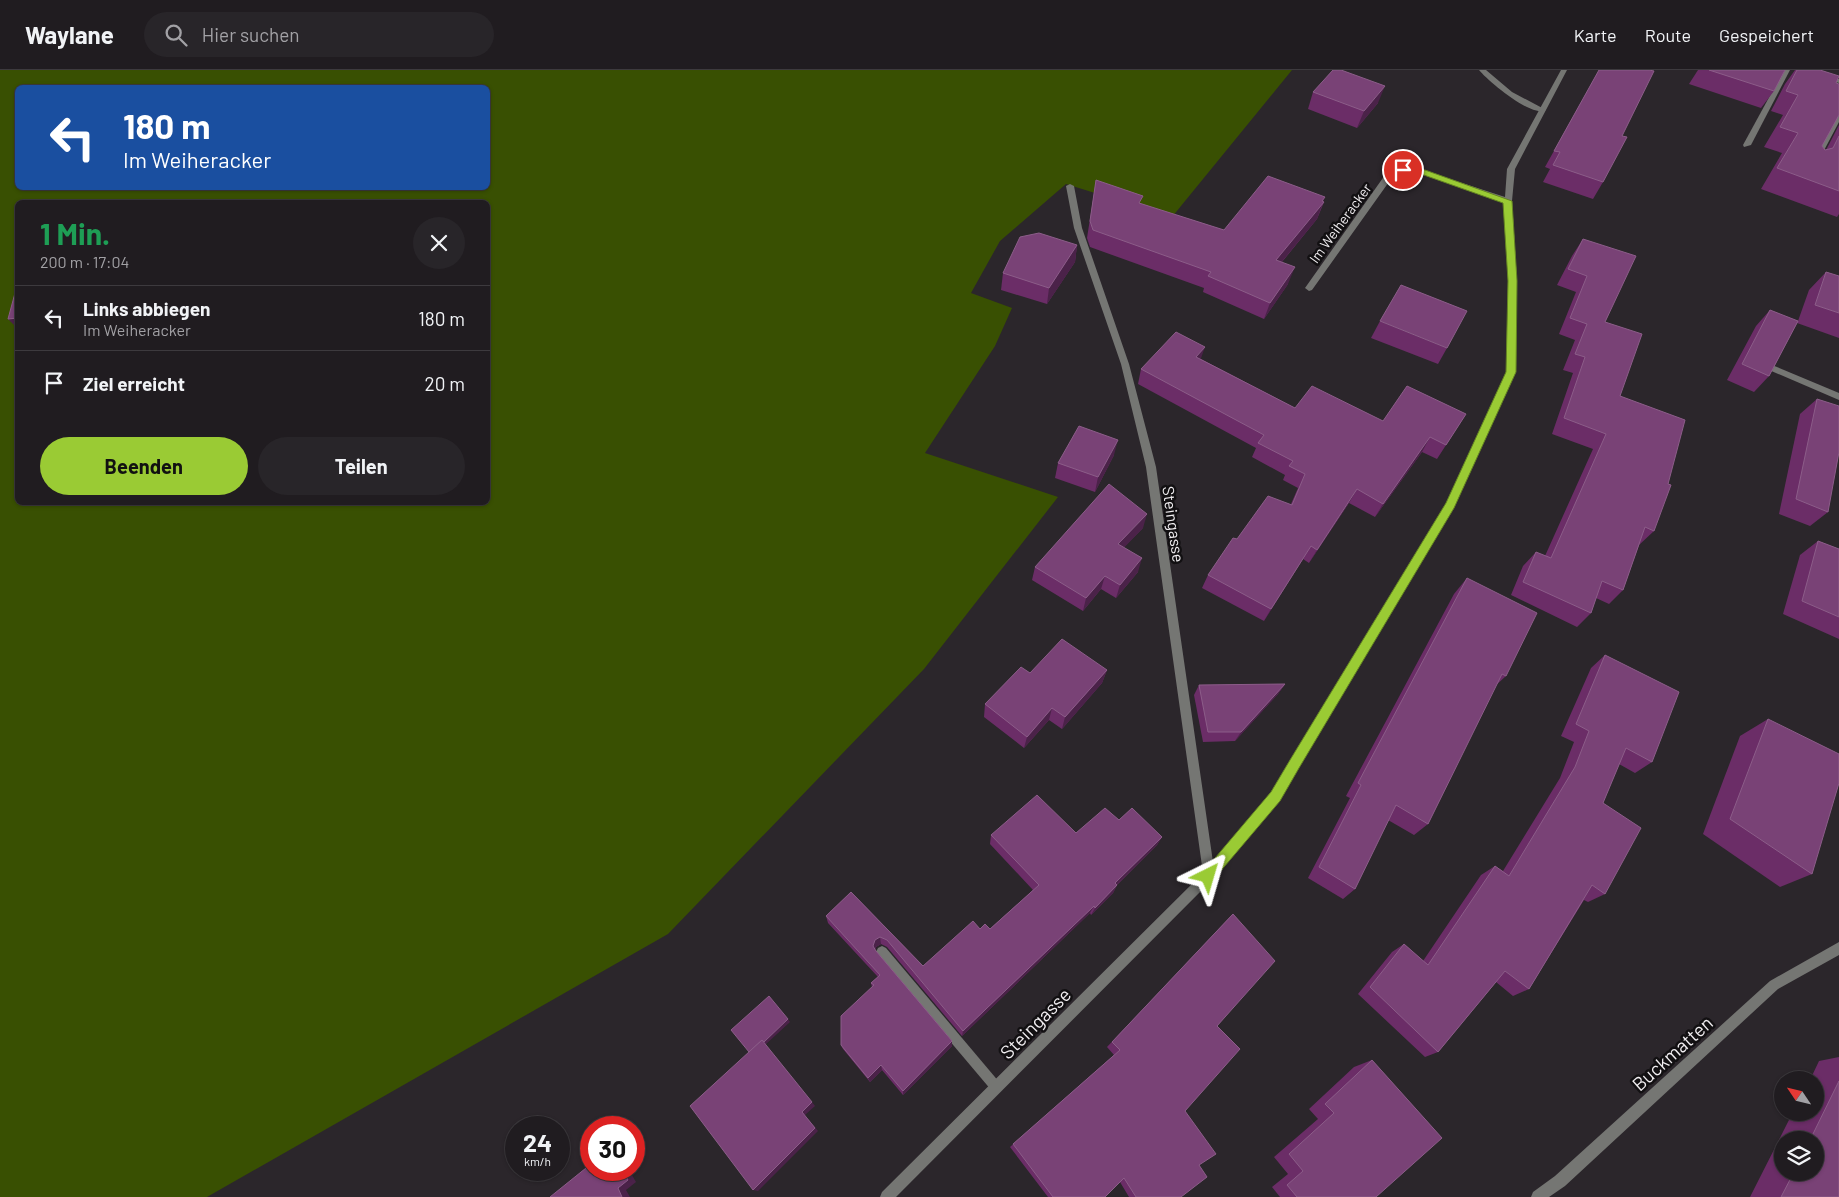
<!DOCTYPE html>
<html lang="de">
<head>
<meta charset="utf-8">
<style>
  :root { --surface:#201c20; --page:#282529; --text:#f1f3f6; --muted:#a2a1a5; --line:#3d3a3e; --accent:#9acb34 }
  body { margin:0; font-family:Barlow,sans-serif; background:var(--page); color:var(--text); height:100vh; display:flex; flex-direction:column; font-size:19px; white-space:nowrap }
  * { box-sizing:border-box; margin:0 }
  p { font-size:16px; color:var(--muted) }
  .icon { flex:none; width:28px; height:28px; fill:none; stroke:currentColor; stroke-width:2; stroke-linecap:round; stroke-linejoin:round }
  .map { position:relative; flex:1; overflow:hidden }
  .details { position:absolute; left:15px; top:130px; width:475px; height:305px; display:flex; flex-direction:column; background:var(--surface); border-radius:8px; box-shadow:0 1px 4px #0004,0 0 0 1px var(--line) }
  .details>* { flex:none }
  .hud { position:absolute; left:15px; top:15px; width:475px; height:105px; border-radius:8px; box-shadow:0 1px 4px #0004,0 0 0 1px var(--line); background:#1a4fa0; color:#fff; overflow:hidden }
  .needle { width:32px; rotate:305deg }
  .fabs { position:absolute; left:1774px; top:1001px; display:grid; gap:10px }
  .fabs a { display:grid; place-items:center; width:50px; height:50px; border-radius:50%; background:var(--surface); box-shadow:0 1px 4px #0004,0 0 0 1px var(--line); font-size:25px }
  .speed { position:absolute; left:505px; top:1046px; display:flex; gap:10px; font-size:25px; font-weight:700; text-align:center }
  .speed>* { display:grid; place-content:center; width:65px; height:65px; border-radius:50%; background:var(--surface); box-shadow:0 1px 4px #0004,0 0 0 1px var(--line); line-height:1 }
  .speed small { font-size:12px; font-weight:400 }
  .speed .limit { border:8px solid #d22; background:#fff; color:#111 }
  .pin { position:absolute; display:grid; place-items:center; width:42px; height:42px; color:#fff; margin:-21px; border:2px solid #fff; border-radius:50%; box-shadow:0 1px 5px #0007 }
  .me { position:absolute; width:55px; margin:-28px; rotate:40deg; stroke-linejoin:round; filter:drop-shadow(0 0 4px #0008) }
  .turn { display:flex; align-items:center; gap:18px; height:105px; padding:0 25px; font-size:22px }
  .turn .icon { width:65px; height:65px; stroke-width:2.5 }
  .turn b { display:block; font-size:35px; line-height:42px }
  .round { display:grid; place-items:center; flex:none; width:52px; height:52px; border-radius:26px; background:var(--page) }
  .summary { display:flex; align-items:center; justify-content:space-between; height:85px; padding:0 25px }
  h1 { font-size:30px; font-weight:700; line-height:38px; color:#1e9e55 }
  .button { display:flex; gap:10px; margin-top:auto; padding:10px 25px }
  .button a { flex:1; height:58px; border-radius:30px; background:var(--accent); color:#111; font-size:20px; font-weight:700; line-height:58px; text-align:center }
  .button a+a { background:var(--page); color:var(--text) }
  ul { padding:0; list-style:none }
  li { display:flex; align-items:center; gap:15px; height:65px; padding:0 25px; border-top:1px solid var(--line) }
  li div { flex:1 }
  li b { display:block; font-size:19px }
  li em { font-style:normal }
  header { display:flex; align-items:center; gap:30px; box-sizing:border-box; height:70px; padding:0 25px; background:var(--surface); border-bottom:1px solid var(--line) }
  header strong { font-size:24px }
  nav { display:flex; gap:28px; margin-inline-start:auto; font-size:18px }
  .search { width:350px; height:45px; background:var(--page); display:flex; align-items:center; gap:12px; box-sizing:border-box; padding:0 18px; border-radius:28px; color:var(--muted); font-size:19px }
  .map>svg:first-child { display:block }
  .green { fill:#395002; fill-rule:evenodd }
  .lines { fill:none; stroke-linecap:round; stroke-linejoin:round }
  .lane { fill:#757673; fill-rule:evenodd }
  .street { fill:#757673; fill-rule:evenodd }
  .wall { fill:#6b2d67; fill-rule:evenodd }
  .shaded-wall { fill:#4b2249 }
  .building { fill:#794276; stroke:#8c5d89 }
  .route { fill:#9acb34; stroke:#648422 }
  .labels { text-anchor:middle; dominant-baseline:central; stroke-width:5; stroke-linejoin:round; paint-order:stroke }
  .far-street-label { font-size:14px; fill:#f1eef1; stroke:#121012 }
  .street-label { font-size:16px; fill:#f1eef1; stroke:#121012 }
  .near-street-label { font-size:19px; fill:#f1eef1; stroke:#121012 }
</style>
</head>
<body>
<header>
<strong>Waylane</strong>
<div class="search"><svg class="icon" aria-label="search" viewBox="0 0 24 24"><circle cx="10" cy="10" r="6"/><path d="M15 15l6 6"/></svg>Hier suchen</div>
<nav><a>Karte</a><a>Route</a><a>Gespeichert</a></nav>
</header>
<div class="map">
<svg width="1839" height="1127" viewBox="0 0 1839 1127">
  <rect width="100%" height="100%" fill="#2b262b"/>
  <path class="green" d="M0,0H1292L1172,147L1066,114L1000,171L971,223L1012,238L995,276L925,383L1058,427L924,599L668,864L207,1127H0ZM18,18H488V118H18ZM18,132H488V432H18Z"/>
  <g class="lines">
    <g class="lane">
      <path d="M1479,0H1486L1512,22L1546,40C1533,49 1488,11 1479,0Z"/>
      <polygon points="1784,0 1790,0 1751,75 1744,77 1743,75"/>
      <polygon points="1839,43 1839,52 1820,88 1819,90 1813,90 1812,88 1836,45"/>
      <polygon points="1772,295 1839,323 1839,330 1769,300 1769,296"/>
      <polygon points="882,876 886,878 1000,1013 1002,1017 1000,1021 996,1023 992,1021 878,886 876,882 878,878"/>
    </g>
    <g class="street">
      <polygon points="1561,0 1567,0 1515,99 1512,131 1517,211 1515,302 1453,438 1279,730 1213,809 896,1127 880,1127 882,1122 1203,803 1146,397 1121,294 1074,158 1066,116 1070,114 1074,116 1082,158 1129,294 1156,397 1213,792 1271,722 1446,434 1507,302 1509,211 1504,132 1421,104 1404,102 1391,109 1312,220 1309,221 1305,218 1385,105 1403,98 1422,100 1505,127 1507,99"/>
      <polygon points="1802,0 1812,0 1839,9 1839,13"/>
      <polygon points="1839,872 1839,885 1778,919 1565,1116 1549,1127 1531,1127 1533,1122 1555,1106 1770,911"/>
    </g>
  </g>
  <g class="wall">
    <polygon points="1599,0 1622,66 1603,112 1593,129 1543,112 1550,99 1545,97"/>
    <polygon points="1698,0 1785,0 1774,21 1761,38 1689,14"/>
    <polygon points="1795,0 1820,0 1836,13 1822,76 1825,80 1826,80 1839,55 1839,144 1837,147 1761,119 1782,83 1764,77 1783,45 1771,41 1785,14"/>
    <polygon points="1313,22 1378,33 1357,58 1308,39"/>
    <polygon points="1096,110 1141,134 1224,160 1324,132 1317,149 1282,192 1288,214 1264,249 1203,222 1204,218 1090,177 1087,168"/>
    <polygon points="1583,169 1605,252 1620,326 1654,461 1639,475 1623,520 1609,534 1596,528 1591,543 1577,557 1511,525 1523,496 1536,482 1545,486 1593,379 1552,364 1573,303 1563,300 1575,270 1559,264 1576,222 1557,215 1572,186"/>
    <polygon points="1077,175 1075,192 1047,234 1001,220 1003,203"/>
    <polygon points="1826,202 1839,206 1839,268 1797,253 1769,306 1754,322 1727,310 1756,256 1770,240 1798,251 1809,220"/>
    <polygon points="1380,251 1447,278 1438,294 1371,268"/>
    <polygon points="1201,289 1295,338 1383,351 1466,344 1437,389 1422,382 1375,447 1349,433 1309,493 1303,489 1264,551 1202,518 1208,505 1237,469 1291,434 1298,418 1283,410 1285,405 1252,387 1256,378 1138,314 1141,299"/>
    <polygon points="1817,329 1828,442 1810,456 1779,444 1800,344"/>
    <polygon points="1114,385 1095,422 1055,408 1058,393"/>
    <polygon points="1143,458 1123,478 1138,502 1116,528 1101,519 1083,541 1032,510 1035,497"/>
    <polygon points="1818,471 1839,479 1839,569 1783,544 1800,485"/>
    <polygon points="1467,508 1506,606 1495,616 1428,754 1414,765 1388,750 1355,819 1343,829 1308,808 1350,728 1346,726 1454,524"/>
    <polygon points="1605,585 1652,692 1635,703 1619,694 1603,733 1605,824 1588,832 1584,830 1529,919 1513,926 1496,912 1438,982 1425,987 1358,924 1392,882 1404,874 1423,891 1481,805 1495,796 1503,801 1560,708 1574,672 1561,666 1591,598"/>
    <polygon points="1107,600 1102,613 1062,659 1049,650 1024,678 984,647 985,634 1030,603"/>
    <polygon points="1285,614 1278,624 1235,671 1203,672 1194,625 1199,615"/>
    <polygon points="1768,649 1812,804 1780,817 1703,764 1740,666"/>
    <polygon points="1119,750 1162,767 1157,775 1117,815 1113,823 1091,845 1090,843 962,966 887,877 881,874 876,877 875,880 952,971 952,976 903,1025 882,1000 870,1012 843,979 841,975 872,917 871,913 878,907 828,853 826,846 851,822 923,896 980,859 990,859 1033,820 990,774 991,765 1076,763"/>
    <polygon points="1233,844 1217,956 1185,1041 1199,1095 1181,1127 1129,1127 1120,1112 1105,1127 1048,1127 1010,1077 1114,985 1107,977"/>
    <path d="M1839,987V1127H1750L1793,1042H1815V1010H1810L1819,991ZM1782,1070H1815V1102H1782Z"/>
    <polygon points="1372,990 1376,1127 1280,1127 1272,1117 1288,1104 1274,1087 1318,1049 1309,1039 1354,997"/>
  </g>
  <g class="shaded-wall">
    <polygon points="1385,16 1378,33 1357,58 1364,41"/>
    <polygon points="1325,127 1317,149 1270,206 1276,190"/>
    <polygon points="1077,175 1075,192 1047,234 1049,218"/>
    <polygon points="1295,197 1288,214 1264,249 1270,233"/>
    <polygon points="18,248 18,259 8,249"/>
    <polygon points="1205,277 1200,291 1196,287"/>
    <polygon points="1430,367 1422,382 1375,447 1383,434"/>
    <polygon points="1118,370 1114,385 1095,422 1098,407"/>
    <polygon points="1357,419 1349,433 1309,493 1317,480"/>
    <polygon points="1147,444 1143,458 1114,488 1118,474"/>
    <polygon points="1311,476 1303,489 1264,551 1271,539"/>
    <polygon points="1142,488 1138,502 1116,528 1120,515"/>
    <polygon points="1105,506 1101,519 1083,541 1086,528"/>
    <polygon points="1107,600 1102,613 1062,659 1065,647"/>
    <polygon points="1285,614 1278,624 1235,671 1241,662"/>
    <polygon points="1052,638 1049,650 1024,678 1027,667"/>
    <polygon points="1162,767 1157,775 1110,821 1115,813"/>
    <polygon points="1117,815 1113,823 1091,845 1095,838"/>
    <polygon points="1094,836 1090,843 962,966 963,961"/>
    <polygon points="880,867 881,874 876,877 874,883 873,876 875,870"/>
    <polygon points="788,949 790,952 752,987 750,984"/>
    <polygon points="952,971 952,976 903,1025 903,1021"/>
    <polygon points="881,995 882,1000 870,1012 868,1008"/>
    <polygon points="812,1032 815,1036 805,1045 818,1061 758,1121 753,1120 802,1042"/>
    <polygon points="622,1100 629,1100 636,1112 626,1120 630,1127 622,1127 618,1118"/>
  </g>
  <g class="building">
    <polygon points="1333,0 1341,0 1385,16 1364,41 1313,22"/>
    <polygon points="1599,0 1649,0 1654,1 1622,66 1627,67 1603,112 1553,95 1560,82 1554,81"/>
    <polygon points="1709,0 1785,0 1774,21"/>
    <polygon points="1797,0 1820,0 1839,6 1836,13 1839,14 1839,45 1822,76 1825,80 1833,78 1839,66 1839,121 1777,98 1798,63 1780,57 1798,25 1786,21"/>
    <polygon points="1268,106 1325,127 1322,131 1324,132 1276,190 1295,197 1270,233 1208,206 1211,202 1093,160 1090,151 1096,110 1143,126 1139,133 1224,160"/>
    <polygon points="1039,163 1077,175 1049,218 1003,203 1020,167"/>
    <polygon points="1583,169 1636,186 1605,252 1642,264 1620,326 1685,350 1668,414 1671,415 1654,461 1645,457 1623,520 1602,511 1591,543 1523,512 1536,482 1551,488 1606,364 1564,348 1585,287 1575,284 1587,254 1570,248 1587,206 1568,199"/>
    <polygon points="1826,202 1839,206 1839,243 1815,235"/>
    <polygon points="18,212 18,248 8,249"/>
    <polygon points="1401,215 1467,241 1447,278 1380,251"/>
    <polygon points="1770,240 1798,251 1769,306 1742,294"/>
    <polygon points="1176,262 1205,277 1196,287 1295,338 1312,316 1383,351 1407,316 1466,344 1446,375 1430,367 1383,434 1357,419 1317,480 1311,476 1271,539 1208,505 1233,468 1237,469 1268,426 1292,435 1305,404 1289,396 1293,391 1258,373 1264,365 1141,299"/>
    <polygon points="1817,329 1839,336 1839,382 1828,442 1796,429"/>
    <polygon points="1079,356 1118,370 1098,407 1058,393"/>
    <polygon points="1109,414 1147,444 1118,474 1142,488 1120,515 1105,506 1086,528 1035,497"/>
    <polygon points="1818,471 1839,479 1839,547 1802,531"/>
    <polygon points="1467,508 1537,543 1506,606 1502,604 1428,754 1396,735 1355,819 1319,797 1361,715 1358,713"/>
    <polygon points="1062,569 1107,600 1065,647 1052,638 1027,667 985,634 1021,597 1030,603"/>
    <polygon points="1605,585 1679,622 1652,692 1626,678 1603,733 1641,758 1605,824 1592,815 1529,919 1505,901 1438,982 1370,917 1404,874 1428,895 1495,796 1509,806 1575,697 1589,661 1576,654"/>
    <polygon points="1285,614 1241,662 1208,662 1199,615"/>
    <polygon points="1768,649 1839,684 1839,713 1812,804 1730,749"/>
    <polygon points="1037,725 1076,763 1105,738 1119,750 1132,738 1162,767 1115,813 1117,815 1095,838 1094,836 963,961 887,870 880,867 875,870 873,876 876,881 952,971 903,1021 881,995 868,1008 841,975 841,946 874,915 871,913 880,905 826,846 851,822 923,896 973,851 980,859 985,854 990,859 1039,815 991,765"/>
    <polygon points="1233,844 1275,891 1217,956 1240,979 1185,1041 1216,1084 1199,1095 1207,1107 1181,1127 1136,1127 1124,1108 1105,1127 1053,1127 1013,1074 1120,980 1112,972"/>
    <polygon points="769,926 788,949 764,972 762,970 749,982 731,960"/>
    <polygon points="762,970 812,1032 802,1042 815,1058 753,1120 690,1036"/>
    <polygon points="1372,990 1442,1068 1376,1127 1297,1127 1287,1115 1303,1101 1289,1084 1334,1043 1325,1034"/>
    <polygon points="1839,1011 1839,1127 1781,1127 1794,1102 1815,1102 1815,1070 1810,1070"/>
    <polygon points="591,1094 591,1100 622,1100 628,1110 618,1118 622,1127 550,1127"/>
  </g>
  <polygon class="route" points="1403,98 1425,100 1512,131 1517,211 1516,302 1454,438 1299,698 1280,731 1213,810 1208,812 1204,810 1202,806 1204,801 1271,722 1290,690 1446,433 1506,302 1508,211 1503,133 1421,104 1400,102 1399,100"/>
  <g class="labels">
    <g class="far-street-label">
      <text transform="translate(1340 153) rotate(-54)">Im Weiheracker</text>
    </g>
    <g class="street-label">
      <text transform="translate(1174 454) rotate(82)">Steingasse</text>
    </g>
    <g class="near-street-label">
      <text transform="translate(1035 953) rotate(-45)">Steingasse</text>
      <text transform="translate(1672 983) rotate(-42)">Buckmatten</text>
    </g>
  </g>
</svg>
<div class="fabs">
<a><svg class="needle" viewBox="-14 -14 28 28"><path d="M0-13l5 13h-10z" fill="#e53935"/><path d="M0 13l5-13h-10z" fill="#a2a1a5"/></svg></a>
<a><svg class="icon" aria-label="layers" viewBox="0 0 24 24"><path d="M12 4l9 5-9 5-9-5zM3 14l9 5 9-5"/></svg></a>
</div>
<div class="speed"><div>24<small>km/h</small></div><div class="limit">30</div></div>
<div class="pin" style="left:1403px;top:100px;background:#d93025"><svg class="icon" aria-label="arrive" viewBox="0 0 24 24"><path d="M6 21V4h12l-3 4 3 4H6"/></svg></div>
<svg class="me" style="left:1208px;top:806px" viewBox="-20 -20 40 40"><path d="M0-17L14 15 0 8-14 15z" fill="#9acb34" stroke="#fff" stroke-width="4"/></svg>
<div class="hud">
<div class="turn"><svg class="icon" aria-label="left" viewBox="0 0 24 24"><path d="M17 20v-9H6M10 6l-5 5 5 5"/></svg><div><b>180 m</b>Im Weiheracker</div></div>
</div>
<section class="details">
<div class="summary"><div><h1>1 Min.</h1><p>200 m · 17:04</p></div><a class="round"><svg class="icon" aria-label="close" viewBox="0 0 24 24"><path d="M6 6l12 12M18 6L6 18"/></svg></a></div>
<ul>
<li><svg class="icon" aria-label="left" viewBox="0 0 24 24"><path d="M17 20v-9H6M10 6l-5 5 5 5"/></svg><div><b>Links abbiegen</b><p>Im Weiheracker</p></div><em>180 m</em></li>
<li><svg class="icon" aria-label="arrive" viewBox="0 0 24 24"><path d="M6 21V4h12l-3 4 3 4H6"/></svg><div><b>Ziel erreicht</b></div><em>20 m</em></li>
</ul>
<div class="button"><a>Beenden</a><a>Teilen</a></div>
</section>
</div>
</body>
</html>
